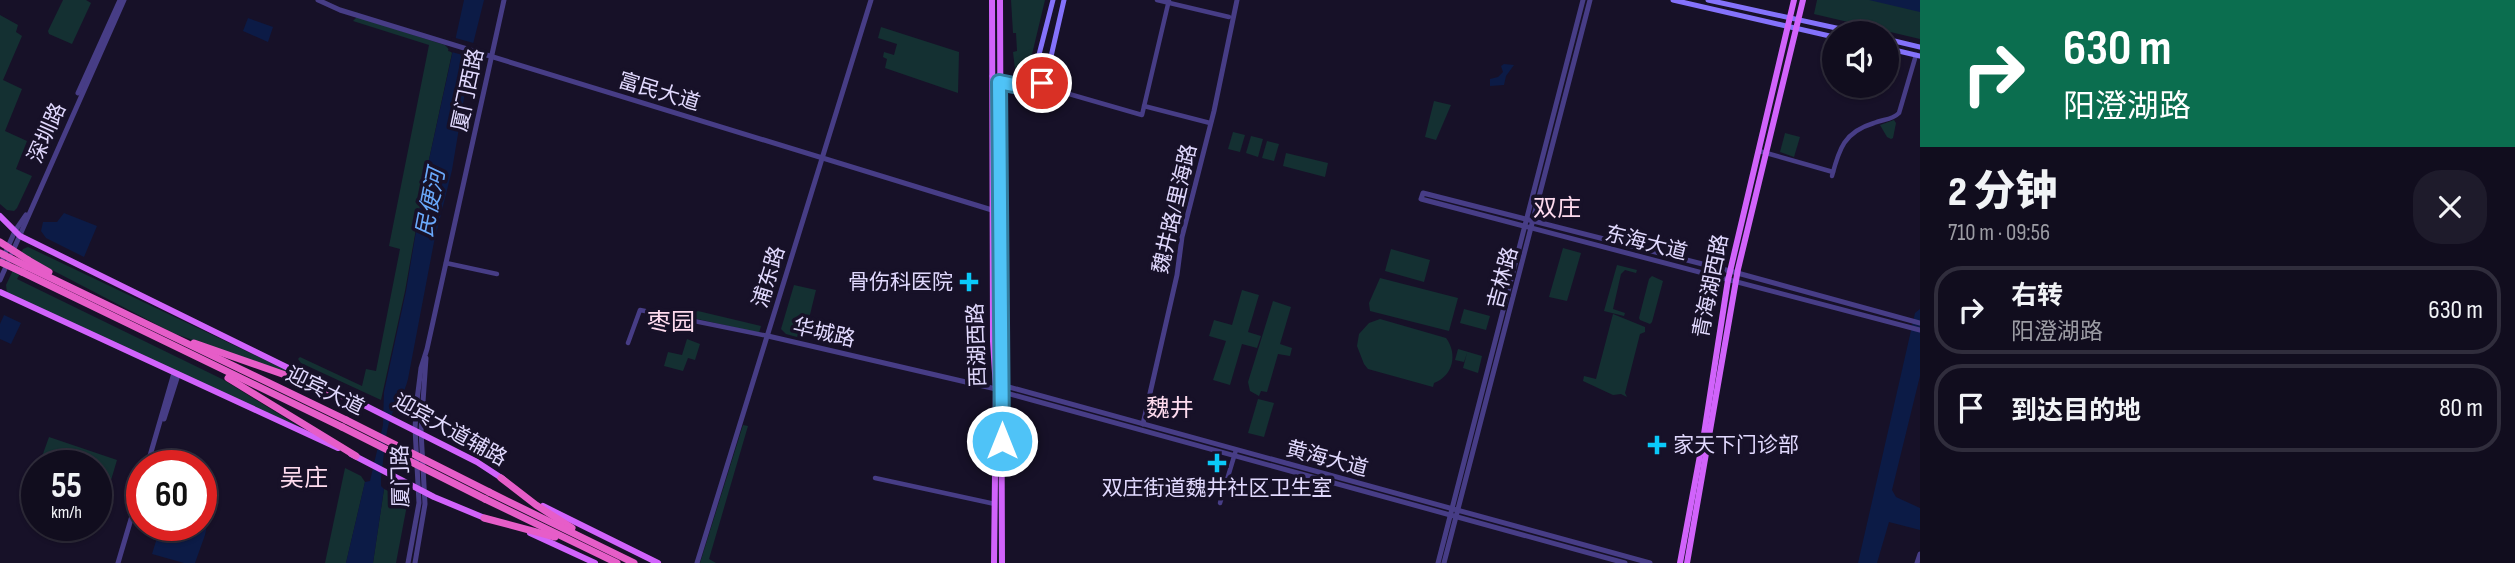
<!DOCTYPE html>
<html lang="zh">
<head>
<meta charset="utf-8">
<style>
  :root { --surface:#110d1e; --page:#1e1b2b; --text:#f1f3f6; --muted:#9c9ca4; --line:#302d3c }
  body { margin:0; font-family:"Sofia Sans Condensed","Noto Sans SC",sans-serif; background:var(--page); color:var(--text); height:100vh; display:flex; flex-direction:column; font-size:26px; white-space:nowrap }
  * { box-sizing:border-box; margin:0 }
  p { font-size:23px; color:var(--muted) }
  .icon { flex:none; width:38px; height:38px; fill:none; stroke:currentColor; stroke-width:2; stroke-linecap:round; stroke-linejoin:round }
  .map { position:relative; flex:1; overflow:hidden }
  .panel { display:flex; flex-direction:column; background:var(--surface); width:595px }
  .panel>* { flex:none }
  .banner { background:#0b6e4f; color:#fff; overflow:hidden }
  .buttons { position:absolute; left:1822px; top:21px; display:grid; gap:14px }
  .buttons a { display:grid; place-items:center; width:77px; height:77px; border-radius:50%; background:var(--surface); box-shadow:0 2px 5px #0004,0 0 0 2px var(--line); font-size:35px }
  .speed { position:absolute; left:21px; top:450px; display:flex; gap:14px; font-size:35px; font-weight:700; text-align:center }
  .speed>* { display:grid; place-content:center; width:91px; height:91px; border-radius:50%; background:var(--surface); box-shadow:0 2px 5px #0004,0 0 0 2px var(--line); line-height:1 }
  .speed small { font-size:18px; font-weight:400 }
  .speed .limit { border:10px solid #d22; background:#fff; color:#111 }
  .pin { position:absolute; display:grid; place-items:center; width:60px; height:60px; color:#fff; margin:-30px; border:4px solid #fff; border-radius:50%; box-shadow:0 2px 7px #0007 }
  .me { position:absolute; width:77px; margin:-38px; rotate:0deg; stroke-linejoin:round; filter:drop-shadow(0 0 5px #0008) }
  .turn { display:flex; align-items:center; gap:24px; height:147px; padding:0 28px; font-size:32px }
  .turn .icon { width:91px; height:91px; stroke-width:2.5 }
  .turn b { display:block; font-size:49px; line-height:60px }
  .round { display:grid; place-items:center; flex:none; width:74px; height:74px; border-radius:28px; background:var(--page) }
  .headline { display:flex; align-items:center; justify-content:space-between; height:119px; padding:0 28px }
  h1 { font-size:42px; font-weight:800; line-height:52px }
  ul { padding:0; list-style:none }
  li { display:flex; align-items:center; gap:21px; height:88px; margin:0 14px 10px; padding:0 14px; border:4px solid var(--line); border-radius:28px }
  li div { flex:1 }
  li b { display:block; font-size:26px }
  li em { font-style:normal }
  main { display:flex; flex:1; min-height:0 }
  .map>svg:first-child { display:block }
  .green { fill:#143032 }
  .water { fill:#0c1b46 }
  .pier { fill:#171128 }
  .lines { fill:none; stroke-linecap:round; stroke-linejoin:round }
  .minor { stroke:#473d86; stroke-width:4.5 }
  .tertiary { stroke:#473d86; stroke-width:5 }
  .secondary { stroke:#8472fb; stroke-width:5 }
  .primary { stroke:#d163fb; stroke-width:6 }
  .trunk { stroke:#e65dc8; stroke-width:7 }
  .trunk-bridge { stroke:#e65dc8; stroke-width:7 }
  .route-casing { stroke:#337fa1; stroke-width:18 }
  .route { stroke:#4fc3f7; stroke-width:12 }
  .poi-dot { fill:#0ac9f9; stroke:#171128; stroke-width:2.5 }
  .labels { text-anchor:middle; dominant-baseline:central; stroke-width:7; stroke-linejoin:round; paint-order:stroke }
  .street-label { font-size:21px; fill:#e1d9fe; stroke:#171128 }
  .poi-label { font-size:21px; fill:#e1d9fe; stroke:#171128; text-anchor:end }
  .water-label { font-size:23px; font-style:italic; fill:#6aa9fb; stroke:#171128 }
  .quarter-label { font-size:24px; fill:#fedbee; stroke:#171128 }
</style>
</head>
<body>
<main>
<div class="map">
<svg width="1920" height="563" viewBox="0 0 1920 563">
  <rect width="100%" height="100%" fill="#171128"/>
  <g class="green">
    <polygon points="63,0 86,0 91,3 72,44 49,34 48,31"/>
    <polygon points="1011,0 1045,0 1028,71 1019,72 1015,69 1013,52 1017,51 1016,33 1013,33"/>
    <polygon points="1817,0 1920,0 1920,39 1814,14"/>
    <polygon points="0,15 18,25 16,32 22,36 3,80 22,89 5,131 27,141 16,169 32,176 17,208 14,211 7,210 0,204"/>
    <polygon points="357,17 445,45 452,53 425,178 405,291 381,400 301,363 298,359 300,357 362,386 366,369 376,371 400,249 389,246 429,45 353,21"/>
    <polygon points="881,27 959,52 958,93 885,68 887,59 883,57 884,52 894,55 897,44 878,38"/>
    <polygon points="1434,101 1451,105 1436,140 1425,137"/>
    <polygon points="1894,120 1896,123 1893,138 1891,139 1887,137 1880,125"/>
    <polygon points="1233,132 1245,135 1240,152 1228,149"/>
    <polygon points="1785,133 1800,137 1794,157 1780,152"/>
    <polygon points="1251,136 1263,139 1258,157 1246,153"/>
    <polygon points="1267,141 1279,144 1274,161 1262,158"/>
    <polygon points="1286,153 1328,163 1325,177 1283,166"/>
    <polygon points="28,247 286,370 285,373 173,333 29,258 17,279 222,379 316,437 7,293 6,285 23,249"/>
    <polygon points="1563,248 1581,253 1567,301 1549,297"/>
    <polygon points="1391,249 1430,260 1424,282 1385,271"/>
    <polygon points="1617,265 1637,270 1636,273 1625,270 1621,274 1613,309 1625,313 1624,316 1604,311"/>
    <polygon points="1652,276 1663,281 1652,322 1650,324 1640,320 1639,318 1649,279"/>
    <polygon points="1380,278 1458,298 1449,331 1370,311 1369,303"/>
    <polygon points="794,285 816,290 804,339 786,334 781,329"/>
    <polygon points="1242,290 1259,295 1248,332 1261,336 1257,348 1242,344 1230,385 1213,380 1226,341 1209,336 1214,320 1232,325"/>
    <polygon points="1273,301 1291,307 1280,344 1292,348 1290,356 1278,354 1267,392 1261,391 1259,396 1250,391 1248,382"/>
    <polygon points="1464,309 1490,316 1486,330 1460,323"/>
    <polygon points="698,311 761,326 759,333 693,318 695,312"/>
    <polygon points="1613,314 1645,327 1645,332 1640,334 1625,393 1627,397 1621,394 1613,395 1583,381 1584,376 1596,379"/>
    <path d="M1380,319L1446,338C1458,354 1453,376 1434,383L1433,387L1368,369L1364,364L1357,346L1359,334L1369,323Z"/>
    <polygon points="687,339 700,344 695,360 688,358 683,371 664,366 668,352 682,355"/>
    <polygon points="1458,349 1482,356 1478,373 1463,368 1467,353 1464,362 1455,360"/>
    <polygon points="1258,399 1274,403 1264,437 1248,433"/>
    <polygon points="743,425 748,426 709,559 716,563 700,563"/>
    <polygon points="49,437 117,460 106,497 96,494 96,466 39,465"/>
    <polygon points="345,468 361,476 365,482 346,563 325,563"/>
    <polygon points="384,489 401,497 407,505 396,563 373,563"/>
  </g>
  <g class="water">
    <path d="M464,0H484L473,44L452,170L434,242L408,379C405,391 400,399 394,410C385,425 384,460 381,478V486L384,489L373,563H346L365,482L370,481L383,425L384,392L406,291L425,178Z"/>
    <polygon points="1869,0 1920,0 1920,12"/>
    <polygon points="248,18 273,27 268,42 243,31"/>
    <polygon points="1504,64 1514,65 1506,76 1504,85 1490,86 1490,79 1498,77 1503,72 1501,66"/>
    <polygon points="64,213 97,226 84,257 46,238 41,231 43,222 57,222"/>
    <polygon points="1920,309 1920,376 1892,490 1896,497 1920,508 1920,530 1889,522 1877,563 1858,563 1915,313"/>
    <polygon points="4,315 21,323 11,344 0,339 0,324"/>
    <polygon points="201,502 211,506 205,535 195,563 184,563 152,554 161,525 201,525"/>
  </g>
  <polygon class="pier" points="452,37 477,44 474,58 448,51"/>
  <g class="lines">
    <g class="minor">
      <polyline points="1157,0 1229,17"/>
      <polyline points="1024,81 1142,115 1169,0"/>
      <polyline points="1144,106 1210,123"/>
      <polyline points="1759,151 1833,172"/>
      <path d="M1832,176C1839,149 1844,132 1874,123C1884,119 1892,120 1899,113L1916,55"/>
      <polyline points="446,263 497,274"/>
      <polyline points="628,343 640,310 768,336"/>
      <polyline points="875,478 995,504"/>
      <polyline points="1220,503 1236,450"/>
    </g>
    <g class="tertiary">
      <polyline points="318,0 340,10 992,210"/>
      <polyline points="78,93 120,0"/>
      <polyline points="12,253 124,0"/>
      <polyline points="3,258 15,231 26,215"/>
      <polyline points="0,280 8,262"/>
      <polyline points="1920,323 1730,271 1423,193 1421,199 1920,330"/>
      <polyline points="768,336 996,389"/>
      <polyline points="998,384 1650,563"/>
      <polyline points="999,391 1625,563"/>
      <polyline points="164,419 178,375"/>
      <polyline points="1143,424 1177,275 1182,237 1214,111 1237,0"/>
      <polyline points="147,466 174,373"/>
      <polyline points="118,563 142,482"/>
      <polyline points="408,563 419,503 415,428 417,400 421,368 427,349 504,0"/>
      <polyline points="415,563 425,504 421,431 426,358"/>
      <polyline points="697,563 871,0"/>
      <polyline points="1438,563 1583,0"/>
      <polyline points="1444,563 1590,0"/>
      <polyline points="1917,563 1920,554"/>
    </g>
    <g class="secondary">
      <polyline points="1673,0 1834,37"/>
      <polyline points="1708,0 1859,33"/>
      <polyline points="1886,39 1920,47"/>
      <polyline points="1886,48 1920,56"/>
      <polyline points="992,76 1026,81 1033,78 1053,0"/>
      <polyline points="998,82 1028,87 1042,83 1047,74 1064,0"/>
    </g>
    <g class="primary">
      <polyline points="992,0 993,341 996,389 994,563"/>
      <polyline points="1000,0 1002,563"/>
      <polyline points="0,216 20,236 329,388"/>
      <polyline points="0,292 338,448"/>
      <polyline points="358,402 477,462 503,479"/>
      <polyline points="351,454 434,497 487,519"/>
      <polyline points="543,506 658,563"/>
      <polyline points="530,533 595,563"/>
      <polyline points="1680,563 1704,434 1728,280 1794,0"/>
      <polyline points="1687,563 1738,269 1803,0"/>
    </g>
    <g class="trunk">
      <polyline points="28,260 49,272"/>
      <polyline points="26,266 346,420"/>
      <polyline points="22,272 342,427"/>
      <polyline points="194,343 328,390 361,403"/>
      <polyline points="228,378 356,456"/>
      <polyline points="501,478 536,505 572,528"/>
      <polyline points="489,492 634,563"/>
      <polyline points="485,499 617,563"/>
      <polyline points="484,518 555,537"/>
    </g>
    <g class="trunk-bridge">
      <polyline points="0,242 28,260"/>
      <polyline points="0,253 26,266"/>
      <polyline points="0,262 22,272"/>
      <polyline points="346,420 489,492"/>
      <polyline points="342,427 485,499"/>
    </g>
  </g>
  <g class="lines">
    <g class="route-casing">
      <polyline id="route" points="1002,441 999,82 1028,88 1042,83"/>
    </g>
    <use href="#route" class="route"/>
  </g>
  <g class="poi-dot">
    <path d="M965.5 271.5h7v7h7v7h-7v7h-7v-7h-7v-7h7z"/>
    <path d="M1653.5 434.5h7v7h7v7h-7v7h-7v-7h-7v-7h7z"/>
    <path d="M1213.5 452.5h7v7h7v7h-7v7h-7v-7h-7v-7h7z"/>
  </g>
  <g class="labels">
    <g class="street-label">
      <text transform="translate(468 90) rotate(-78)">厦门西路</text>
      <text transform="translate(659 92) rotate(17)">富民大道</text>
      <text transform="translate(47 133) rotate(-66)">深圳路</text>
      <text transform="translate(1175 209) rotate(-77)">魏井路/里海路</text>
      <text transform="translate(1646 243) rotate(14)">东海大道</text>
      <text transform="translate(769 277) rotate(-73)">浦东路</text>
      <text transform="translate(1503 278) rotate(-75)">吉林路</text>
      <text transform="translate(1711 286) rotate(-79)">青海湖西路</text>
      <text transform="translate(824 333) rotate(13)">华城路</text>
      <text transform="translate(977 345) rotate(-92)">西湖西路</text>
      <text transform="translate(325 391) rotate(26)">迎宾大道</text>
      <text transform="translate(450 430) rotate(29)">迎宾大道辅路</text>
      <text transform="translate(1327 459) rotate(15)">黄海大道</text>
      <text transform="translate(401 476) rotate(-91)">厦门路</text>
    </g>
    <g class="poi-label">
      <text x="953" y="282">骨伤科医院</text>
      <text x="1673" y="445" text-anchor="start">家天下门诊部</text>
      <text x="1217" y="488" text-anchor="middle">双庄街道魏井社区卫生室</text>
    </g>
    <g class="water-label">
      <text transform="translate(431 203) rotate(-79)">民便河</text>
    </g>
    <g class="quarter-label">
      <text x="1557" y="208">双庄</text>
      <text x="671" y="322">枣园</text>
      <text x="1170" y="408">魏井</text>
      <text x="304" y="478">吴庄</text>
    </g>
  </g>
</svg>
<div class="buttons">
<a><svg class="icon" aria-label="sound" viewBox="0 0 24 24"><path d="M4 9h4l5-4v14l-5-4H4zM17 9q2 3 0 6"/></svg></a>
</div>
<div class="speed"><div>55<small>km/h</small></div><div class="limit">60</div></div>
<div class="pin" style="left:1042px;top:83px;background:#d93025"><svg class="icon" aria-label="arrive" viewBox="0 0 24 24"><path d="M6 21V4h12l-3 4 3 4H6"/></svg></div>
<svg class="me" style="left:1002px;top:441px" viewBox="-20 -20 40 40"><circle r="17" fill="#4fc3f7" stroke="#fff" stroke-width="3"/><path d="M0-11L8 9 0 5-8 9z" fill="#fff"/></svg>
</div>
<section class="panel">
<div class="banner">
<div class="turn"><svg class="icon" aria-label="right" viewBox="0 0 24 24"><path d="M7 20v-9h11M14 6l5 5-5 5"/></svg><div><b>630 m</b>阳澄湖路</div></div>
</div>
<div class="headline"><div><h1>2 分钟</h1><p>710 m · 09:56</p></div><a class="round"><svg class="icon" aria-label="close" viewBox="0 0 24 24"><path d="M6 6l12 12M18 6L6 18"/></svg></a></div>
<ul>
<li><svg class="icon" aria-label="right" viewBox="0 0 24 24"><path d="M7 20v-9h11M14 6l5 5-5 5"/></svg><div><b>右转</b><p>阳澄湖路</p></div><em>630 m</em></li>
<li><svg class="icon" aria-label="arrive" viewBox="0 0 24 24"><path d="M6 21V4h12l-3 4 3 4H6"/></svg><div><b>到达目的地</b></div><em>80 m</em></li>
</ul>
</section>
</main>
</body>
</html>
